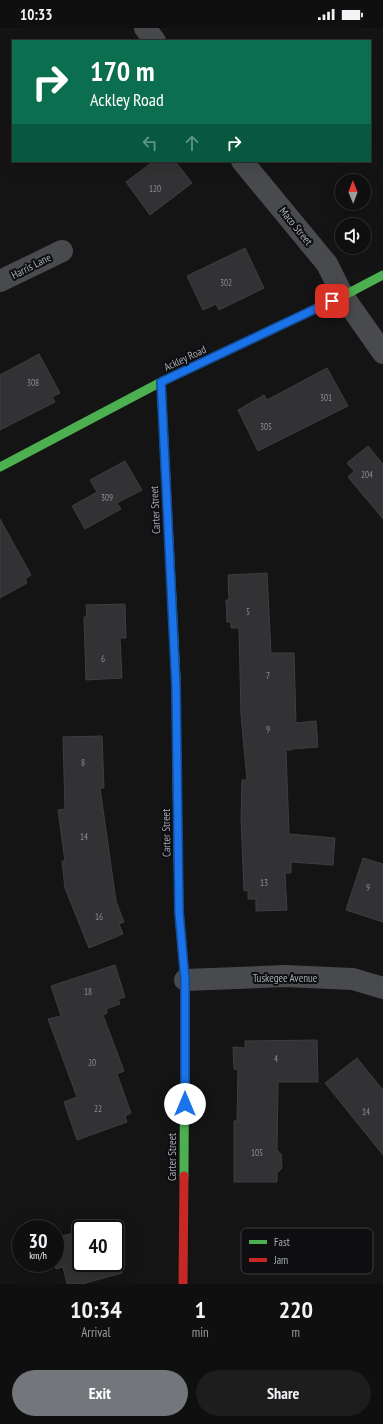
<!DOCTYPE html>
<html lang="en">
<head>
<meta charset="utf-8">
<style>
  :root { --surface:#0f0f0f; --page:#1d1d1d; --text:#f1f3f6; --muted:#9b9c9e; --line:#2f2f2f; --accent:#73777c }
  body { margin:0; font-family:"PT Sans Narrow",sans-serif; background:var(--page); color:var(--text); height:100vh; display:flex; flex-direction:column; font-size:15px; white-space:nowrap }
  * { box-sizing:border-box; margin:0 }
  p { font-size:13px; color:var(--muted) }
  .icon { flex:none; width:22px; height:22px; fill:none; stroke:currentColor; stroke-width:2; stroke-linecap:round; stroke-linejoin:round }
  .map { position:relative; height:1256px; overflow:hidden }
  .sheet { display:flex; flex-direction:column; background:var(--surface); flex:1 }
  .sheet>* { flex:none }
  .guide { position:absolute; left:12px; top:12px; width:359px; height:122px; border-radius:0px; box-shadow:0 4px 16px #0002,0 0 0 1px var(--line); background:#0b6e4f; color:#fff; overflow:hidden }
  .needle { width:26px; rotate:359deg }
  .tools { position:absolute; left:335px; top:146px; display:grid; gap:8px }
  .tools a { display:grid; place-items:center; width:36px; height:36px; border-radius:50%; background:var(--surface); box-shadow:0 4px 16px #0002,0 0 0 1px var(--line); font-size:20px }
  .speed { position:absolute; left:12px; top:1192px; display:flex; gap:8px; font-size:20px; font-weight:700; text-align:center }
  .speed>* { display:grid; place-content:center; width:52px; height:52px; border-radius:50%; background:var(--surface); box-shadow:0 4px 16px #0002,0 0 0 1px var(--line); line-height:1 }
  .speed small { font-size:10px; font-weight:400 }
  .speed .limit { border:2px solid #111; border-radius:6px; background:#fff; color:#111 }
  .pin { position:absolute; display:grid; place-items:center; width:34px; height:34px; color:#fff; margin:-17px; border-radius:8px; box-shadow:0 2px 6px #0006 }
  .me { position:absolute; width:44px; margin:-22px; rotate:0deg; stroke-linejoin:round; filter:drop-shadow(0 0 3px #0008) }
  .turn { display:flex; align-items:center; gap:14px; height:84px; padding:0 12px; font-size:18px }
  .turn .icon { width:52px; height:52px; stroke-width:2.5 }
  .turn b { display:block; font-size:28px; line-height:34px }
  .lanes { display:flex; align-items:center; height:38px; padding:0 12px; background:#0003; justify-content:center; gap:20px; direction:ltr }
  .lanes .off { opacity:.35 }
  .eta { display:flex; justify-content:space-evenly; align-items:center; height:68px; text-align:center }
  .eta b { font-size:24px; font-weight:700; line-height:28px }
  .action { display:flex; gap:8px; margin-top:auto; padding:8px 12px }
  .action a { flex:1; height:46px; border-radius:24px; background:var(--accent); color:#fff; font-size:16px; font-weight:700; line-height:46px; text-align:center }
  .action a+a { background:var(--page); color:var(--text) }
  .status { display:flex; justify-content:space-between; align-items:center; height:28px; padding:0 20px; background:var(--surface); direction:ltr }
  .status svg { height:11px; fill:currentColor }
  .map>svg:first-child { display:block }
  .building { fill:#323234; stroke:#3c3e40 }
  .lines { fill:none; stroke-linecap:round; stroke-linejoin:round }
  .street { stroke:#484a4d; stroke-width:22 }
  .fast { stroke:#4caf50; stroke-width:9 }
  .jam { stroke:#c62828; stroke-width:9 }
  .route-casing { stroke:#114b97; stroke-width:10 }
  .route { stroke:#1a73e8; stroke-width:7 }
  .labels { text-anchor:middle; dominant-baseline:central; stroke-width:4; stroke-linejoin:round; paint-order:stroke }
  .number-label { font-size:9px; fill:#898e94 }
  .street-label { font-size:11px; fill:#a6acb4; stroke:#0e0e10 }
  .key { fill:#0e0e10; stroke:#3c3d41; stroke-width:1 }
  .key-label { font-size:11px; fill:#a6acb4 }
</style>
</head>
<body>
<div class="status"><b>10:33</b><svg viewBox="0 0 49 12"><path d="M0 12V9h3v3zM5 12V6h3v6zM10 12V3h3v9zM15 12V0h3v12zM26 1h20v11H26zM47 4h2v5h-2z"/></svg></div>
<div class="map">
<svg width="383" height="1256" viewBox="0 0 383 1256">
  <rect width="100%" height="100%" fill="#141414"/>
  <g class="building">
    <polygon points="154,133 175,133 192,155 150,187 126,154"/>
    <polygon points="245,220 264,260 219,282 216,276 203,282 187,248"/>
    <polygon points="39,326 60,365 52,369 55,374 0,402 0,347"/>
    <polygon points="327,340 348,378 258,423 238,382 264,367 267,372"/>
    <polygon points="368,418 383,436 383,491 348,449 354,443 347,435"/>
    <polygon points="125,433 142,462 117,475 121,481 85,501 72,478 97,464 90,452"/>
    <polygon points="0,491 31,547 25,551 27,555 0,570"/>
    <polygon points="267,545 271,625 294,625 296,695 316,693 318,719 291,721 291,722 286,722 289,806 335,810 333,837 291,834 291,845 285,845 287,882 256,883 256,871 248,871 248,862 244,863 241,791 242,752 247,752 241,687 239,600 231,600 231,594 227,594 226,572 229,572 228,547"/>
    <polygon points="125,576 126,610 120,610 122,650 86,652 84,589 87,589 86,577"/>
    <polygon points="102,708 104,760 100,760 116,873 124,894 119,896 123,906 89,920 65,860 62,833 65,833 58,782 65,781 63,709"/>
    <polygon points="363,830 383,836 383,894 346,882"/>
    <polygon points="115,937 125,969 118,971 120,976 106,981 107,985 103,987 124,1043 117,1046 131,1085 125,1088 127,1094 77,1112 64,1074 77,1069 48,991 61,988 51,958"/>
    <polygon points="317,1012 318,1054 278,1054 277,1122 281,1126 282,1140 277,1145 277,1154 234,1154 234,1093 237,1093 238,1042 234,1041 233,1019 245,1020 245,1013"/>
    <polygon points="357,1030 383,1062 383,1127 325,1055"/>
    <polygon points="101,1197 103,1201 87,1201"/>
    <polygon points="81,1203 81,1235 115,1235 116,1225 122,1245 82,1256 67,1256 63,1239 56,1241 54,1235 55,1210"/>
  </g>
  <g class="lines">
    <g class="street">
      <polyline points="145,0 155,13"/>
      <polyline points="242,133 327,236 343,268 383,325"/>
      <polyline points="0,253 62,223"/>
      <polyline points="185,952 285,948 353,951 383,960"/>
    </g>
    <g class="fast">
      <polyline points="161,354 176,651"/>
      <polyline points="0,439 161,354 343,268 383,247"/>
      <polyline points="177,751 179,884 185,952 184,1148"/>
    </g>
    <g class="jam">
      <polyline points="176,651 177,751"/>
      <polyline points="183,1256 184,1148"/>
    </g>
  </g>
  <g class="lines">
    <g class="route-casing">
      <polyline id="route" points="185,1076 185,952 179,884 176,659 161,354 332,273"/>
    </g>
    <use href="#route" class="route"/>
  </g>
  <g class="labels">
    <g class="number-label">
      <text x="155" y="160">120</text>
      <text x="226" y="254">302</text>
      <text x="33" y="354">308</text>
      <text x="326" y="369">301</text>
      <text x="266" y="398">305</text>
      <text x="367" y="446">204</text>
      <text x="107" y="469">309</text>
      <text x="248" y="583">5</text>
      <text x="103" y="630">6</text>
      <text x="268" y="647">7</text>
      <text x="268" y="701">9</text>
      <text x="83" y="734">8</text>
      <text x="84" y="808">14</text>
      <text x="264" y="854">13</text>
      <text x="368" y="859">9</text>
      <text x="99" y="888">16</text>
      <text x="88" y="963">18</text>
      <text x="276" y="1030">4</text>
      <text x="92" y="1034">20</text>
      <text x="98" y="1080">22</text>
      <text x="366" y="1083">14</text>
      <text x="257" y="1124">105</text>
    </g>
    <g class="street-label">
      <text transform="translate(296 198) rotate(51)">Maco Street</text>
      <text transform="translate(31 238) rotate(-27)">Harris Lane</text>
      <text transform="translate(185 330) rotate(-25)">Ackley Road</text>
      <text transform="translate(155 482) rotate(-93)">Carter Street</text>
      <text transform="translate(166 805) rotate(-91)">Carter Street</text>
      <text x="285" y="950">Tuskegee Avenue</text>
      <text transform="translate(172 1129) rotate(-90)">Carter Street</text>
    </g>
  </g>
  <rect x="241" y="1200" width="132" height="46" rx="6" class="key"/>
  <rect x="249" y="1212" width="18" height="4" fill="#4caf50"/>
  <rect x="249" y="1230" width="18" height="4" fill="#c62828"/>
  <g class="key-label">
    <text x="274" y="1218">Fast</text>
    <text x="274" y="1236">Jam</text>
  </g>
</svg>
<div class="tools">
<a><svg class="needle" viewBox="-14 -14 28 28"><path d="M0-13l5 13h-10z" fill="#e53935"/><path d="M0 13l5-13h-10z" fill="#9b9c9e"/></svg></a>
<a><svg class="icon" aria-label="sound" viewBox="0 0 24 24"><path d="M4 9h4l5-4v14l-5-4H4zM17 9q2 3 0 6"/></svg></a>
</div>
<div class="speed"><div>30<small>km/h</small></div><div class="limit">40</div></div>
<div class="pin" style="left:332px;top:273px;background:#d93025"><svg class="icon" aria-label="arrive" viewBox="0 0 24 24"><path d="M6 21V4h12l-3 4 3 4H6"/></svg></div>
<svg class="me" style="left:185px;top:1076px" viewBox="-20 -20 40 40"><circle r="19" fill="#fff"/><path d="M0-13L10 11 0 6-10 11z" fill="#1a73e8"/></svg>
<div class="guide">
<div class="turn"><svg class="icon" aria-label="right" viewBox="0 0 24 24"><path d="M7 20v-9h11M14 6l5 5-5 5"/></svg><div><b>170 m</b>Ackley Road</div></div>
<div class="lanes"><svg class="icon off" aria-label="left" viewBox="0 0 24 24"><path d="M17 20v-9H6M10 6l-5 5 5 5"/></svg><svg class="icon off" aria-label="ahead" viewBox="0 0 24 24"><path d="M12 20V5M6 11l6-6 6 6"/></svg><svg class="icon" aria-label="right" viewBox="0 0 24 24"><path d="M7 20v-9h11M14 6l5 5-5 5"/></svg></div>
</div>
</div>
<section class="sheet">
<div class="eta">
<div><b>10:34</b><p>Arrival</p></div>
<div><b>1</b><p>min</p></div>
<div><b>220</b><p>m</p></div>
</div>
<div class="action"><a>Exit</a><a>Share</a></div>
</section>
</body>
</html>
